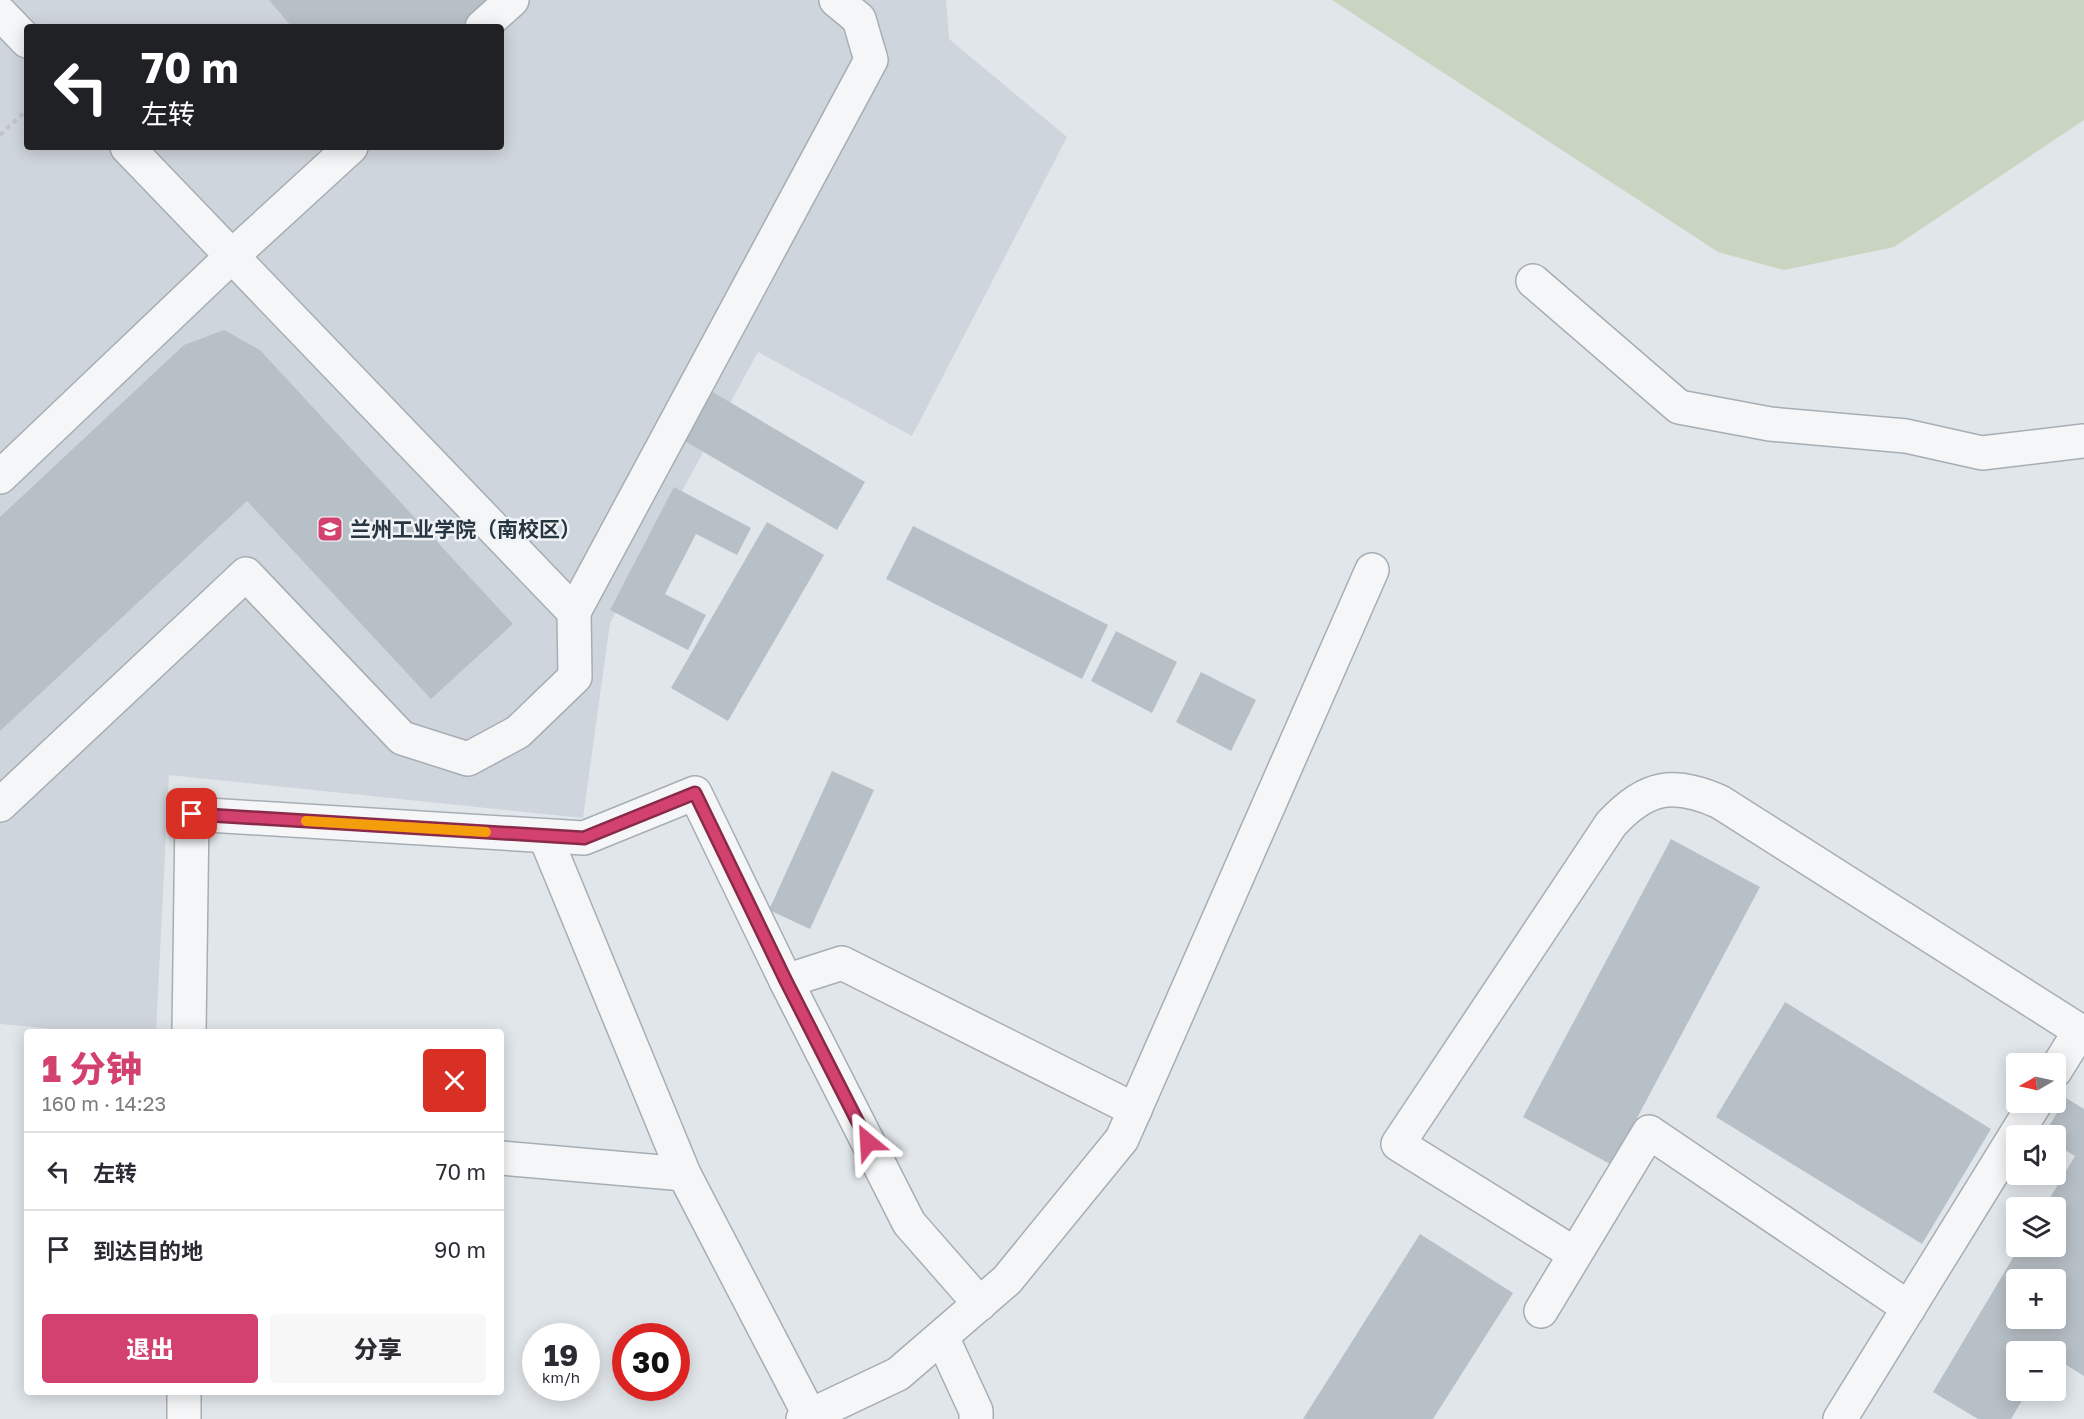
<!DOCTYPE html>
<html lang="zh">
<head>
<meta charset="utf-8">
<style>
  :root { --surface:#fff; --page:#f7f7f7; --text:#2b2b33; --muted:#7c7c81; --line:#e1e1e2; --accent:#d3416f }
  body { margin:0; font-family:"Golos Text","Noto Sans SC",sans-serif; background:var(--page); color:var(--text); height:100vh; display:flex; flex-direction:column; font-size:22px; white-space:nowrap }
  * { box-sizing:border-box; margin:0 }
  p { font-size:20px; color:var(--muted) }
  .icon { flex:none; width:33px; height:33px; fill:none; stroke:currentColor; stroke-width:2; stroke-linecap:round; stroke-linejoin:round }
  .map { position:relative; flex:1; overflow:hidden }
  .details { position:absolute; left:24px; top:1029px; width:480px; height:366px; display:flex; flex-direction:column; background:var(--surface); border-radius:6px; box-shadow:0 3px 15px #0003 }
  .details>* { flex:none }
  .guide { position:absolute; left:24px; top:24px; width:480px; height:126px; border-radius:6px; box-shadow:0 3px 15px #0003; background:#202124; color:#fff; overflow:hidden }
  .needle { width:39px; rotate:261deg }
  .controls { position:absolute; left:2006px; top:1053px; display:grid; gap:12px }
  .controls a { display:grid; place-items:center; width:60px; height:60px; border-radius:6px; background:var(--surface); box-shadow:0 3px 15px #0003; font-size:30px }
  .speed { position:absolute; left:522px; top:1323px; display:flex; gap:12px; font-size:30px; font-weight:700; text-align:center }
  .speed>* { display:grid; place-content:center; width:78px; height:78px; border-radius:50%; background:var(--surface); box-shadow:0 3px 15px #0003; line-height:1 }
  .speed small { font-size:15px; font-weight:400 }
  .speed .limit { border:9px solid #d22; background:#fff; color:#111 }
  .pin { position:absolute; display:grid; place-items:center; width:51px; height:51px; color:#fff; margin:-26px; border-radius:12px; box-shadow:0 3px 9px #0006 }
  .me { position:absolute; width:66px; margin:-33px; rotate:333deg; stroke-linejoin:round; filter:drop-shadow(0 0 4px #0008) }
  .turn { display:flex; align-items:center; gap:21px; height:126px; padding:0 18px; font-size:27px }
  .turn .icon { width:78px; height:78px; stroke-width:2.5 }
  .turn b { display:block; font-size:42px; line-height:51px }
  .round { display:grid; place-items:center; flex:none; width:63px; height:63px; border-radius:6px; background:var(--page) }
  .head { display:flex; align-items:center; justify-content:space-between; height:102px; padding:0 18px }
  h1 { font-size:36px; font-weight:800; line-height:45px; color:var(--accent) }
  .primary-button { display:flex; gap:12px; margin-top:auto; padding:12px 18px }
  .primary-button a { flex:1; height:69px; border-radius:6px; background:var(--accent); color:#fff; font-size:24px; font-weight:800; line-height:69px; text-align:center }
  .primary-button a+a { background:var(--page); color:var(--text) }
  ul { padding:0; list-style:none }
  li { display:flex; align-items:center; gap:18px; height:78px; padding:0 18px; border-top:2px solid var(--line) }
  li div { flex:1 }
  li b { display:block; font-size:22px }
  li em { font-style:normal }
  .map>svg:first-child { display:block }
  .built { fill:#cfd5dc; fill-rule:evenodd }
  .green { fill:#c9d4c1 }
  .building { fill:#b8c0c7; fill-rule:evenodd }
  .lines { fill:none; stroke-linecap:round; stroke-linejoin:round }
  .minor-casing { stroke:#a6aeb4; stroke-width:36 }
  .path { stroke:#bfc4c9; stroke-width:4; stroke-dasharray:4.5 4.5; stroke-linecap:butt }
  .minor { stroke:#f4f6f8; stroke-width:33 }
  .route-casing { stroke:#892a48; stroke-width:15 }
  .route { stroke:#d3416f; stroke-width:10 }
  .slow { stroke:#f59e0b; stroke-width:10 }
  .labels { text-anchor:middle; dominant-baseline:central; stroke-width:5; stroke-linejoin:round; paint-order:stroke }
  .poi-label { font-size:21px; font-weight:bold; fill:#283642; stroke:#f0f4f7; text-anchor:start }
</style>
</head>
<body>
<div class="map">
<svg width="2084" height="1419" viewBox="0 0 2084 1419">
  <rect width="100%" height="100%" fill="#e1e6ea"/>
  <path class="built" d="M0,0H946L949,39L1067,137L912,436L758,352L610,623L583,818L169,775L156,1032H90L0,1024ZM27,27H501V147H27Z"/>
  <polygon class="green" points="1332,0 2084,0 2084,120 1894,247 1784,270 1718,252"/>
  <g class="building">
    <polygon points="269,0 493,0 466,27 292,27"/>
    <polygon points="224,330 260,350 513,624 431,699 247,501 0,731 0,517 184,345"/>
    <polygon points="711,391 865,482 837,530 683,440"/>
    <polygon points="674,487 751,528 737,555 696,534 665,594 706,615 688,650 610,610"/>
    <polygon points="767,522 824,555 728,721 671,688"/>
    <polygon points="913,526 1108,625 1082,679 886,579"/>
    <polygon points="1116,631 1177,662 1152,713 1091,681"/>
    <polygon points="1201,672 1256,700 1231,751 1176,722"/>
    <polygon points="832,771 874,790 810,929 769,910"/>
    <polygon points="1671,839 1760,887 1612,1165 1523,1117"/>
    <polygon points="1785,1002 1991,1129 1922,1244 1716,1117"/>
    <path d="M2066,1098L2084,1109V1376L2055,1358V1352H2016V1390H2028L2011,1419H1978L1933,1392L2020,1246H2055V1208H2044L2075,1156L2055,1144V1136H2043ZM2016,1280H2055V1318H2016Z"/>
    <polygon points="1420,1234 1513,1293 1433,1419 1303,1419"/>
  </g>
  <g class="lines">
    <g class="minor-casing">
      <g id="minor">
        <polyline points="0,13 27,41"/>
        <polyline points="482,27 512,0"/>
        <polyline points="1533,281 1679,407 1770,424 1906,436 1982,453 2084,441"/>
        <polyline points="0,477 231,257 351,147"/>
        <polyline points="574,612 871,60 859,19 836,0"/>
        <polyline points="0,805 246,574 402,738 468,759 518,732 575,677 574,612 127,147"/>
        <polyline points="545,836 684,1174 810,1416"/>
        <polyline points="189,1032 192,814 584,838 695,793 786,981"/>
        <polyline points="501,1158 684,1174"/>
        <path d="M1575,1254L1398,1144L1611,824C1646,786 1673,781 1720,802L2080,1031L2055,1071"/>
        <polyline points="980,1304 909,1223 786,981 842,963 1135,1110"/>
        <polyline points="1541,1311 1649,1132 1909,1308"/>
        <polyline points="942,1337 976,1411 976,1419"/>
        <polyline points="184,1419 184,1392"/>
        <polyline points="803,1419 898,1374 1007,1280 1122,1139 1372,570"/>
        <polyline points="1840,1419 2036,1102"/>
      </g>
    </g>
    <polyline class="path" points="0,135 27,110"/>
    <use href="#minor" class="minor"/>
  </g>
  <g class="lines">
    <g class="route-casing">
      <polyline id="route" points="192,814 584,838 695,793 786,981 868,1142"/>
    </g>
    <use href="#route" class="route"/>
    <polyline class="slow" points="306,821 486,832"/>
  </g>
  <defs>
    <g id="university-square" transform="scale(1.35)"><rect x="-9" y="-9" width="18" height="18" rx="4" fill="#d3416f" stroke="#f0f4f7"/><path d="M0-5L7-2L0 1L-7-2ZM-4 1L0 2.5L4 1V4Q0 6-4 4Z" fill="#fff"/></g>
  </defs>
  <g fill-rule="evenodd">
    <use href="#university-square" x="330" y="529"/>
  </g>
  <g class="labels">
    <g class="poi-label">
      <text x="350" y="529">兰州工业学院（南校区）</text>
    </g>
  </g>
</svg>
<div class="controls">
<a><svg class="needle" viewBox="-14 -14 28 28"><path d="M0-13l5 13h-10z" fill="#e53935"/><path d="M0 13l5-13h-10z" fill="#7c7c81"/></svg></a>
<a><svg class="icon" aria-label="sound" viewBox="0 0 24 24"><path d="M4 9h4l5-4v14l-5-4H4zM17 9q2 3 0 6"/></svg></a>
<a><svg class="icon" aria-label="layers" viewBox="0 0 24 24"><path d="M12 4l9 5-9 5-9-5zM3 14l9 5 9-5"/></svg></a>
<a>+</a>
<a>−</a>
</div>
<div class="speed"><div>19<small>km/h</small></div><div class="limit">30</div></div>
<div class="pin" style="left:192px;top:814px;background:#d93025"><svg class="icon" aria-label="arrive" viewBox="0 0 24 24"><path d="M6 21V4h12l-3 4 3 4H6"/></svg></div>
<svg class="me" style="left:868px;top:1142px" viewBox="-20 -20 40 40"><path d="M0-17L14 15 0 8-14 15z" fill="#d3416f" stroke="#fff" stroke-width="4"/></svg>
<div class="guide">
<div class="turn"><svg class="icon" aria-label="left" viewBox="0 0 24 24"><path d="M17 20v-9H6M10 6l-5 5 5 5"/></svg><div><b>70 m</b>左转</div></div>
</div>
<section class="details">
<div class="head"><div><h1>1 分钟</h1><p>160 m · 14:23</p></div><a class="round" style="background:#d93025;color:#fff"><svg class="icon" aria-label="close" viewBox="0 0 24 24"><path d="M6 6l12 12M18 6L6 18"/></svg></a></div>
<ul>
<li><svg class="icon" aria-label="left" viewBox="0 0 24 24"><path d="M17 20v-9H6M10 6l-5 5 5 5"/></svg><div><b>左转</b></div><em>70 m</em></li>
<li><svg class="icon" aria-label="arrive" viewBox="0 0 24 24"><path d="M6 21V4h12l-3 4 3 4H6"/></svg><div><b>到达目的地</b></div><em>90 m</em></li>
</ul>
<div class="primary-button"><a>退出</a><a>分享</a></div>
</section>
</div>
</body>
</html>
